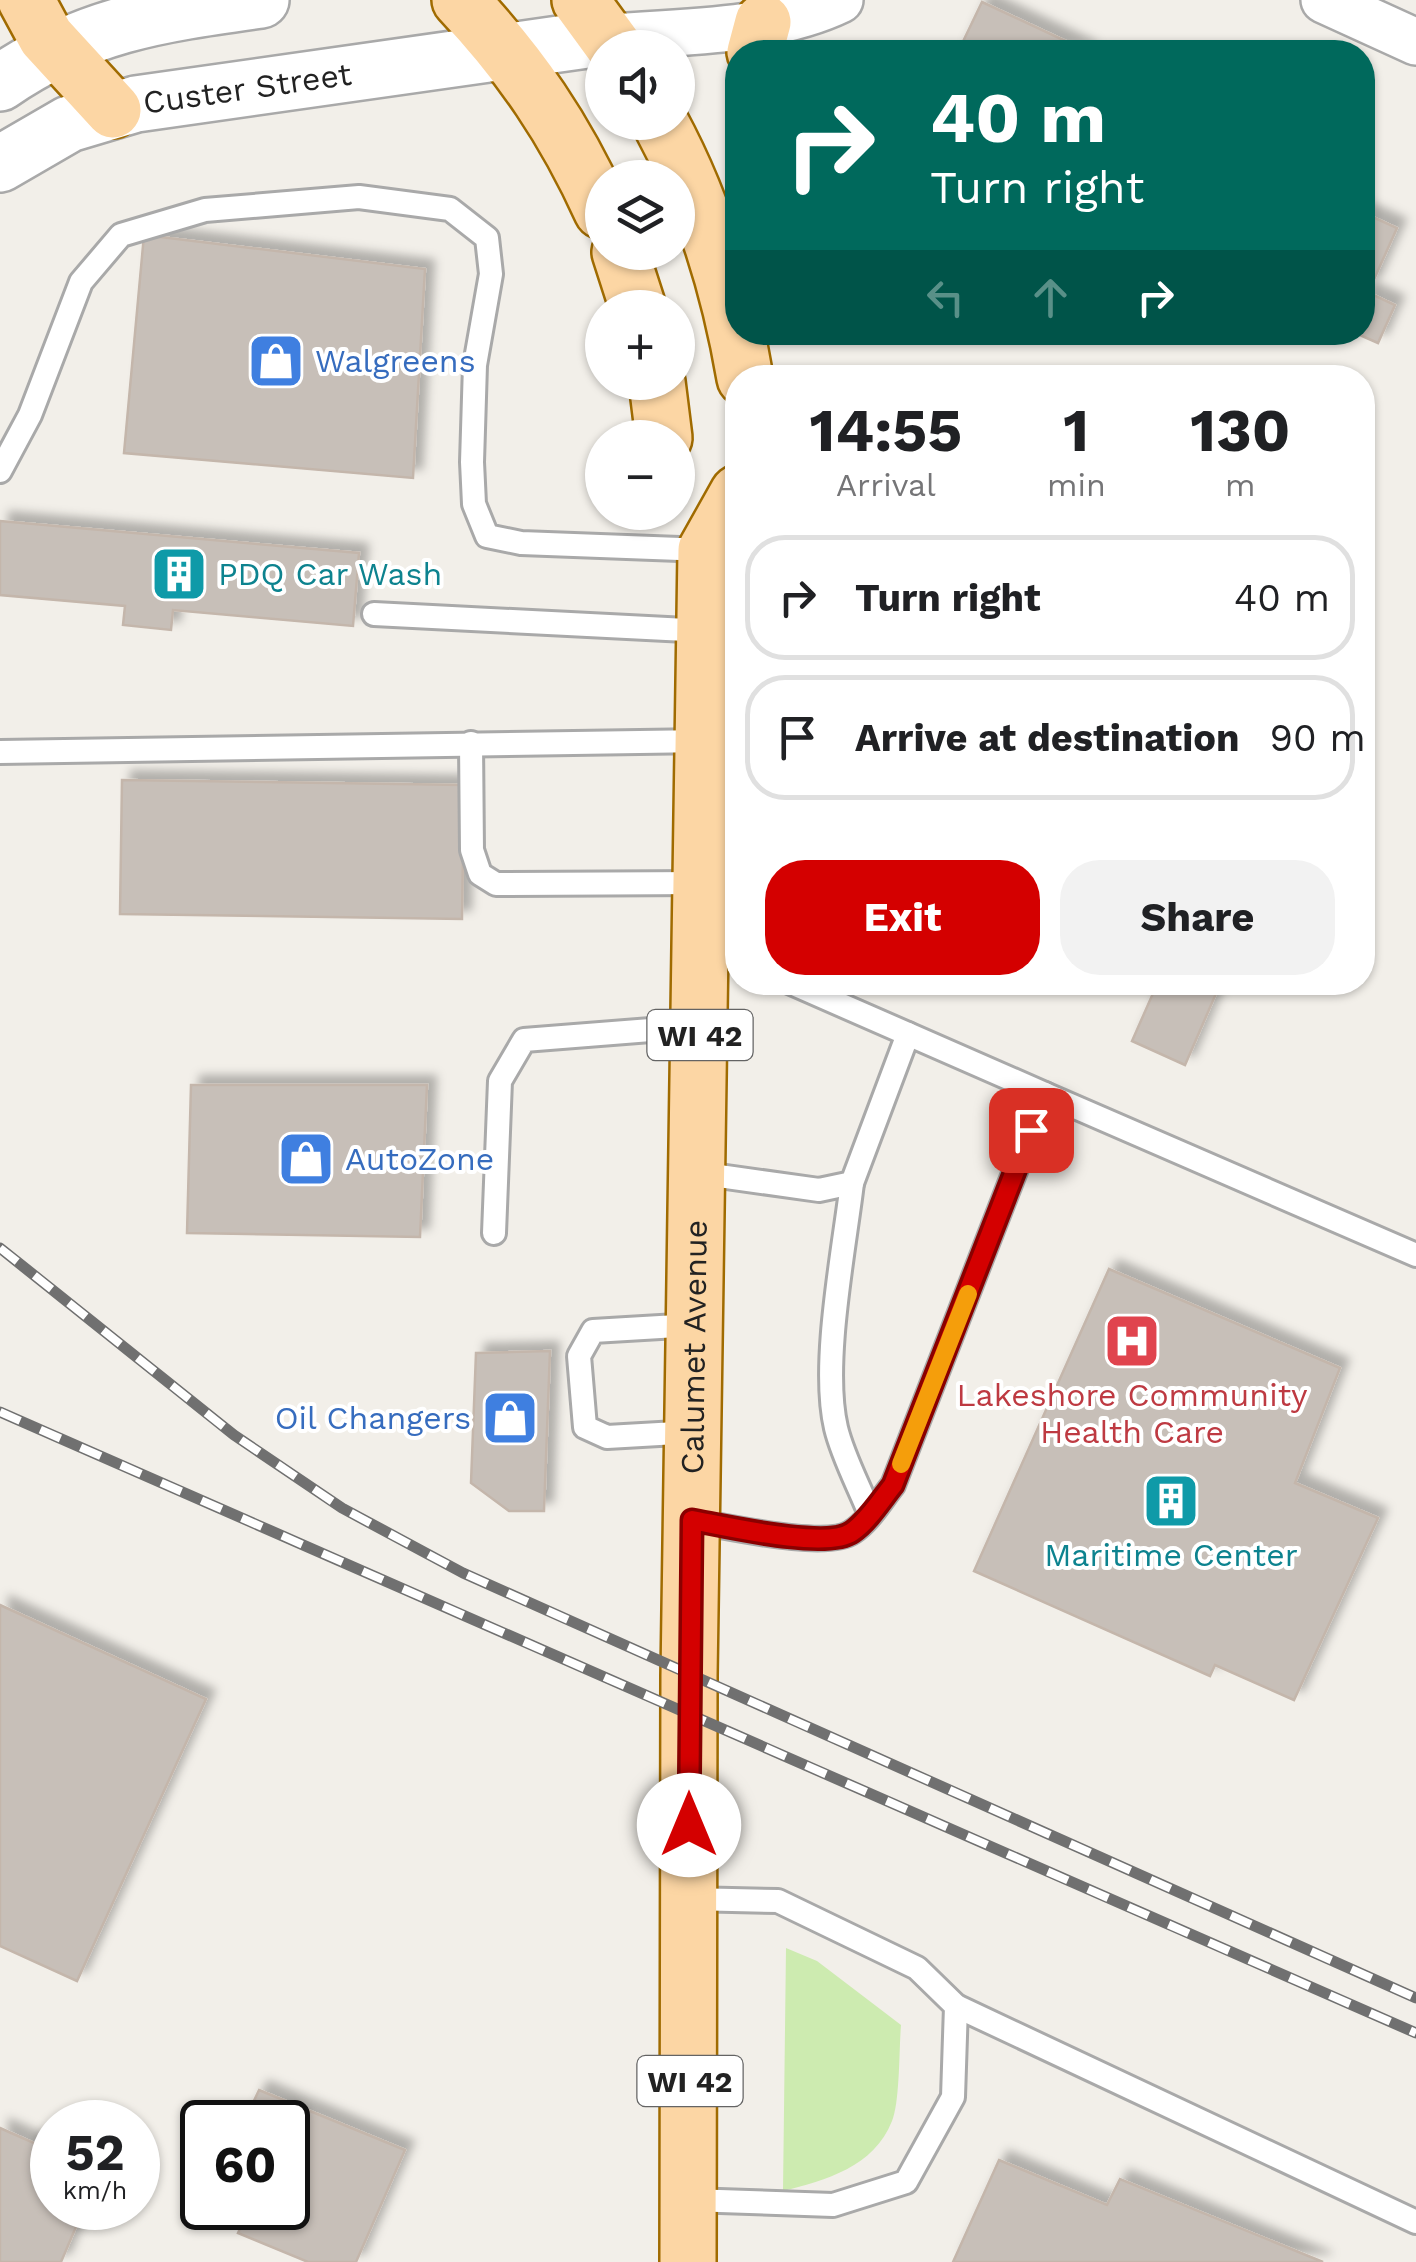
<!DOCTYPE html>
<html lang="en">
<head>
<meta charset="utf-8">
<style>
  :root { --surface:#fff; --page:#f2f2f2; --text:#202124; --muted:#757577; --line:#e0e0e0; --accent:#d40000 }
  body { margin:0; font-family:"Work Sans",sans-serif; background:var(--page); color:var(--text); height:100vh; display:flex; flex-direction:column; font-size:38px; white-space:nowrap }
  * { box-sizing:border-box; margin:0 }
  p { font-size:32px; color:var(--muted) }
  .icon { flex:none; width:55px; height:55px; fill:none; stroke:currentColor; stroke-width:2; stroke-linecap:round; stroke-linejoin:round }
  .map { position:relative; flex:1; overflow:hidden }
  .drawer { position:absolute; left:725px; top:365px; width:650px; height:630px; display:flex; flex-direction:column; background:var(--surface); border-radius:40px; box-shadow:0 2px 8px #0004 }
  .drawer>* { flex:none }
  .banner { position:absolute; left:725px; top:40px; width:650px; height:305px; border-radius:40px; box-shadow:0 2px 8px #0004; background:#00695c; color:#fff; overflow:hidden }
  .tools { position:absolute; left:585px; top:30px; display:grid; gap:20px }
  .tools a { display:grid; place-items:center; width:110px; height:110px; border-radius:50%; background:var(--surface); box-shadow:0 2px 8px #0004; font-size:50px }
  .speed { position:absolute; left:30px; top:2100px; display:flex; gap:20px; font-size:50px; font-weight:700; text-align:center }
  .speed>* { display:grid; place-content:center; width:130px; height:130px; border-radius:50%; background:var(--surface); box-shadow:0 2px 8px #0004; line-height:1 }
  .speed small { font-size:25px; font-weight:400 }
  .speed .limit { border:5px solid #111; border-radius:15px; background:#fff; color:#111 }
  .pin { position:absolute; display:grid; place-items:center; width:85px; height:85px; color:#fff; margin:-42px; border-radius:20px; box-shadow:0 5px 15px #0006 }
  .me { position:absolute; width:110px; margin:-55px; rotate:0deg; stroke-linejoin:round; filter:drop-shadow(0 0 8px #0008) }
  .turn { display:flex; align-items:center; gap:35px; height:210px; padding:0 40px; font-size:45px }
  .turn .icon { width:130px; height:130px; stroke-width:2.5 }
  .turn b { display:block; font-size:70px; line-height:85px }
  .lanes { display:flex; align-items:center; height:95px; padding:0 40px; background:#0003; justify-content:center; gap:50px; direction:ltr }
  .lanes .off { opacity:.35 }
  .eta { display:flex; justify-content:space-evenly; align-items:center; height:170px; text-align:center }
  .eta b { font-size:60px; font-weight:700; line-height:70px }
  .button { display:flex; gap:20px; margin-top:auto; padding:20px 40px }
  .button a { flex:1; height:115px; border-radius:40px; background:var(--accent); color:#fff; font-size:40px; font-weight:700; line-height:115px; text-align:center }
  .button a+a { background:var(--page); color:var(--text) }
  ul { padding:0; list-style:none }
  li { display:flex; align-items:center; gap:30px; height:125px; margin:0 20px 15px; padding:0 20px; border:5px solid var(--line); border-radius:40px }
  li div { flex:1 }
  li b { display:block; font-size:38px }
  li em { font-style:normal }
  .map>svg:first-child { display:block }
  .grass { fill:#cdebb0 }
  .building { fill:#c7bfb8; stroke:#c4b6ab; stroke-width:2.5; filter:url(#shadow) }
  .lines { fill:none; stroke-linecap:round; stroke-linejoin:round }
  .service-casing { stroke:#a9a9a9; stroke-width:28 }
  .minor-casing { stroke:#a9a9a9; stroke-width:50 }
  .tertiary-casing { stroke:#a9a9a9; stroke-width:60 }
  .primary-casing { stroke:#a06b00; stroke-width:60 }
  .service { stroke:#fff; stroke-width:22 }
  .minor { stroke:#fff; stroke-width:45 }
  .tertiary { stroke:#fff; stroke-width:55 }
  .primary { stroke:#fcd6a4; stroke-width:55 }
  .rail-casing { stroke:#707070; stroke-width:11 }
  .rail { stroke:#fff; stroke-width:8; stroke-dasharray:22; stroke-linecap:butt }
  .route-casing { stroke:#8a0000; stroke-width:25 }
  .route { stroke:#d40000; stroke-width:18 }
  .slow { stroke:#f59e0b; stroke-width:18 }
  .labels { text-anchor:middle; dominant-baseline:central; stroke-width:8; stroke-linejoin:round; paint-order:stroke }
  .shield { fill:#fff; stroke:#646464; stroke-width:2.5 }
  .shield-label { font-size:30px; font-weight:bold; fill:#222 }
  .street-label { font-size:32px; fill:#222; stroke:#fff }
  .shop-label { font-size:32px; fill:#366cbe; stroke:#fff; text-anchor:start }
  .culture-label { font-size:32px; fill:#0d838f; stroke:#fff; text-anchor:start }
  .health-label { font-size:32px; fill:#be3a42; stroke:#fff }
</style>
</head>
<body>
<div class="map">
<svg width="1416" height="2262" viewBox="0 0 1416 2262">
  <defs>
    <filter id="shadow"><feDropShadow dx="9" dy="-9" stdDeviation="5" flood-color="#0004"/></filter>
  </defs>
  <rect width="100%" height="100%" fill="#f2efe9"/>
  <path class="grass" d="M786,1948L817,1961L901,2025C899,2048 900,2102 892,2121C874,2167 826,2180 783,2191Z"/>
  <g class="building">
    <polygon points="982,2 1089,52 958,52"/>
    <polygon points="1362,212 1397,228 1371,286 1362,282"/>
    <polygon points="144,235 425,269 413,478 124,453"/>
    <polygon points="1365,291 1395,305 1378,343 1353,332 1362,332"/>
    <polygon points="0,521 359,553 353,626 173,610 171,630 123,625 125,606 0,595"/>
    <polygon points="122,780 464,785 462,919 120,914"/>
    <polygon points="1158,982 1221,982 1185,1065 1132,1041"/>
    <polygon points="191,1085 427,1085 420,1237 187,1233"/>
    <polygon points="1109,1269 1340,1368 1295,1483 1378,1518 1294,1700 1215,1665 1210,1676 974,1571"/>
    <polygon points="550,1351 544,1511 509,1511 471,1483 476,1353"/>
    <polygon points="0,1605 206,1699 77,1981 0,1946"/>
    <polygon points="259,2090 405,2150 356,2262 308,2262 238,2233 249,2208 288,2208 288,2122 244,2122"/>
    <polygon points="0,2128 52,2151 52,2208 84,2208 61,2262 0,2262"/>
    <polygon points="999,2160 1107,2205 1120,2179 1323,2262 953,2262"/>
  </g>
  <g class="lines">
    <g class="service-casing">
      <g id="service">
        <polyline points="0,471 30,415 81,282 121,235 205,210 359,197 450,209 487,238 491,274 475,365 472,462 474,504 487,536 521,543 706,550"/>
        <polyline points="374,614 706,631"/>
        <polyline points="471,743 472,850 480,874 496,884 703,883"/>
        <polyline points="0,752 705,741"/>
        <polyline points="702,945 738,960"/>
        <polyline points="1045,1094 1416,1255"/>
        <polyline points="698,1173 819,1190 852,1183 908,1034"/>
        <path d="M852,1183C844,1250 821,1365 836,1428C843,1457 859,1486 870,1514"/>
        <polyline points="494,1233 500,1081 524,1040 701,1026"/>
        <polyline points="694,1432 607,1437 585,1427 579,1356 593,1331 694,1325"/>
        <path d="M692,1521C725,1526 827,1550 852,1532C869,1521 881,1500 893,1485L1045,1094L789,982"/>
        <polyline points="689,1899 778,1901 917,1968 956,2006 953,2097 906,2182 833,2205 690,2200"/>
        <polyline points="956,2006 1416,2222"/>
      </g>
    </g>
    <g class="minor-casing">
      <g id="minor">
        <polyline points="1324,0 1416,42"/>
        <path d="M608,37C681,32 774,32 840,0"/>
      </g>
    </g>
    <g class="tertiary-casing">
      <g id="tertiary">
        <path d="M0,83C85,24 161,14 261,0"/>
        <path id="s1" d="M0,164L69,124L136,104L608,37"/>
      </g>
    </g>
    <g class="primary-casing">
      <g id="primary">
        <polyline points="26,0 46,37 113,110"/>
        <path d="M460,0C522,66 565,129 602,211"/>
        <polyline points="580,0 615,48"/>
        <polyline points="755,52 763,22"/>
        <path d="M660,122C703,201 730,290 745,378"/>
        <polyline points="620,252 638,308"/>
        <polyline points="657,382 664,438"/>
        <path id="s2" d="M688,2262L689,1676L706,550L738,493"/>
      </g>
    </g>
    <use href="#service" class="service"/>
    <use href="#minor" class="minor"/>
    <use href="#tertiary" class="tertiary"/>
    <use href="#primary" class="primary"/>
    <g class="rail-casing">
      <g id="rail">
        <polyline points="0,1248 234,1435 342,1508 463,1573 1416,1998"/>
        <polyline points="0,1412 1416,2033"/>
      </g>
    </g>
    <use href="#rail" class="rail"/>
  </g>
  <g class="lines">
    <g class="route-casing">
      <path id="route" d="M689,1825L692,1520C725,1526 827,1550 852,1532C868,1521 881,1500 893,1485L1031,1130"/>
    </g>
    <use href="#route" class="route"/>
    <polyline class="slow" points="901,1464 968,1294"/>
  </g>
  <defs>
    <g id="shop-square" transform="scale(2.875)"><rect x="-9" y="-9" width="18" height="18" rx="4" fill="#3f7fe0" stroke="#fff"/><path d="M-5-2.5h2.3a2.7 3.5 0 0 1 5.4 0H5L5.5 6h-11ZM-1.5-2.5h3a1.5 2.3 0 0 0-3 0Z" fill="#fff"/></g>
    <g id="building-square" transform="scale(2.875)"><rect x="-9" y="-9" width="18" height="18" rx="4" fill="#0f9aa8" stroke="#fff"/><path d="M-4-6H4V6H1V3H-1V6H-4ZM-2.5-4.3h1.7v1.8h-1.7ZM.8-4.3h1.7v1.8H.8ZM-2.5-1h1.7V.8h-1.7ZM.8-1h1.7V.8H.8Z" fill="#fff"/></g>
    <g id="hospital-square" transform="scale(2.875)"><rect x="-9" y="-9" width="18" height="18" rx="4" fill="#e0444e" stroke="#fff"/><path d="M-5-5h3v3.5h4V-5h3V5h-3V1.5h-4V5h-3Z" fill="#fff"/></g>
  </defs>
  <g fill-rule="evenodd">
    <use href="#shop-square" x="276" y="361"/>
    <use href="#building-square" x="179" y="574"/>
    <use href="#shop-square" x="306" y="1159"/>
    <use href="#hospital-square" x="1132" y="1341"/>
    <use href="#shop-square" x="510" y="1418"/>
    <use href="#building-square" x="1171" y="1501"/>
  </g>
  <g class="labels">
    <g class="shield">
      <rect x="647.5" y="1010" width="105" height="50" rx="8"/>
      <rect x="637.5" y="2056" width="105" height="50" rx="8"/>
    </g>
    <g class="shield-label">
      <text x="700" y="1035">WI 42</text>
      <text x="690" y="2081">WI 42</text>
    </g>
    <g class="street-label">
      <text stroke="none"><textPath href="#s1" startOffset="262">Custer Street</textPath></text>
      <text stroke="none"><textPath href="#s2" startOffset="915">Calumet Avenue</textPath></text>
    </g>
    <g class="shop-label">
      <text x="315" y="361">Walgreens</text>
      <text x="345" y="1159">AutoZone</text>
      <text x="471" y="1418" text-anchor="end">Oil Changers</text>
    </g>
    <g class="culture-label">
      <text x="218" y="574">PDQ Car Wash</text>
      <text x="1171" y="1555" text-anchor="middle">Maritime Center</text>
    </g>
    <g class="health-label">
      <text x="1132" y="1395">Lakeshore Community<tspan x="1132" dy="37">Health Care</tspan></text>
    </g>
  </g>
</svg>
<div class="tools">
<a><svg class="icon" aria-label="sound" viewBox="0 0 24 24"><path d="M4 9h4l5-4v14l-5-4H4zM17 9q2 3 0 6"/></svg></a>
<a><svg class="icon" aria-label="layers" viewBox="0 0 24 24"><path d="M12 4l9 5-9 5-9-5zM3 14l9 5 9-5"/></svg></a>
<a>+</a>
<a>−</a>
</div>
<div class="speed"><div>52<small>km/h</small></div><div class="limit">60</div></div>
<div class="pin" style="left:1031px;top:1130px;background:#d93025"><svg class="icon" aria-label="arrive" viewBox="0 0 24 24"><path d="M6 21V4h12l-3 4 3 4H6"/></svg></div>
<svg class="me" style="left:689px;top:1825px" viewBox="-20 -20 40 40"><circle r="19" fill="#fff"/><path d="M0-13L10 11 0 6-10 11z" fill="#d40000"/></svg>
<div class="banner">
<div class="turn"><svg class="icon" aria-label="right" viewBox="0 0 24 24"><path d="M7 20v-9h11M14 6l5 5-5 5"/></svg><div><b>40 m</b>Turn right</div></div>
<div class="lanes"><svg class="icon off" aria-label="left" viewBox="0 0 24 24"><path d="M17 20v-9H6M10 6l-5 5 5 5"/></svg><svg class="icon off" aria-label="ahead" viewBox="0 0 24 24"><path d="M12 20V5M6 11l6-6 6 6"/></svg><svg class="icon" aria-label="right" viewBox="0 0 24 24"><path d="M7 20v-9h11M14 6l5 5-5 5"/></svg></div>
</div>
<section class="drawer">
<div class="eta">
<div><b>14:55</b><p>Arrival</p></div>
<div><b>1</b><p>min</p></div>
<div><b>130</b><p>m</p></div>
</div>
<ul>
<li><svg class="icon" aria-label="right" viewBox="0 0 24 24"><path d="M7 20v-9h11M14 6l5 5-5 5"/></svg><div><b>Turn right</b></div><em>40 m</em></li>
<li><svg class="icon" aria-label="arrive" viewBox="0 0 24 24"><path d="M6 21V4h12l-3 4 3 4H6"/></svg><div><b>Arrive at destination</b></div><em>90 m</em></li>
</ul>
<div class="button"><a>Exit</a><a>Share</a></div>
</section>
</div>
</body>
</html>
